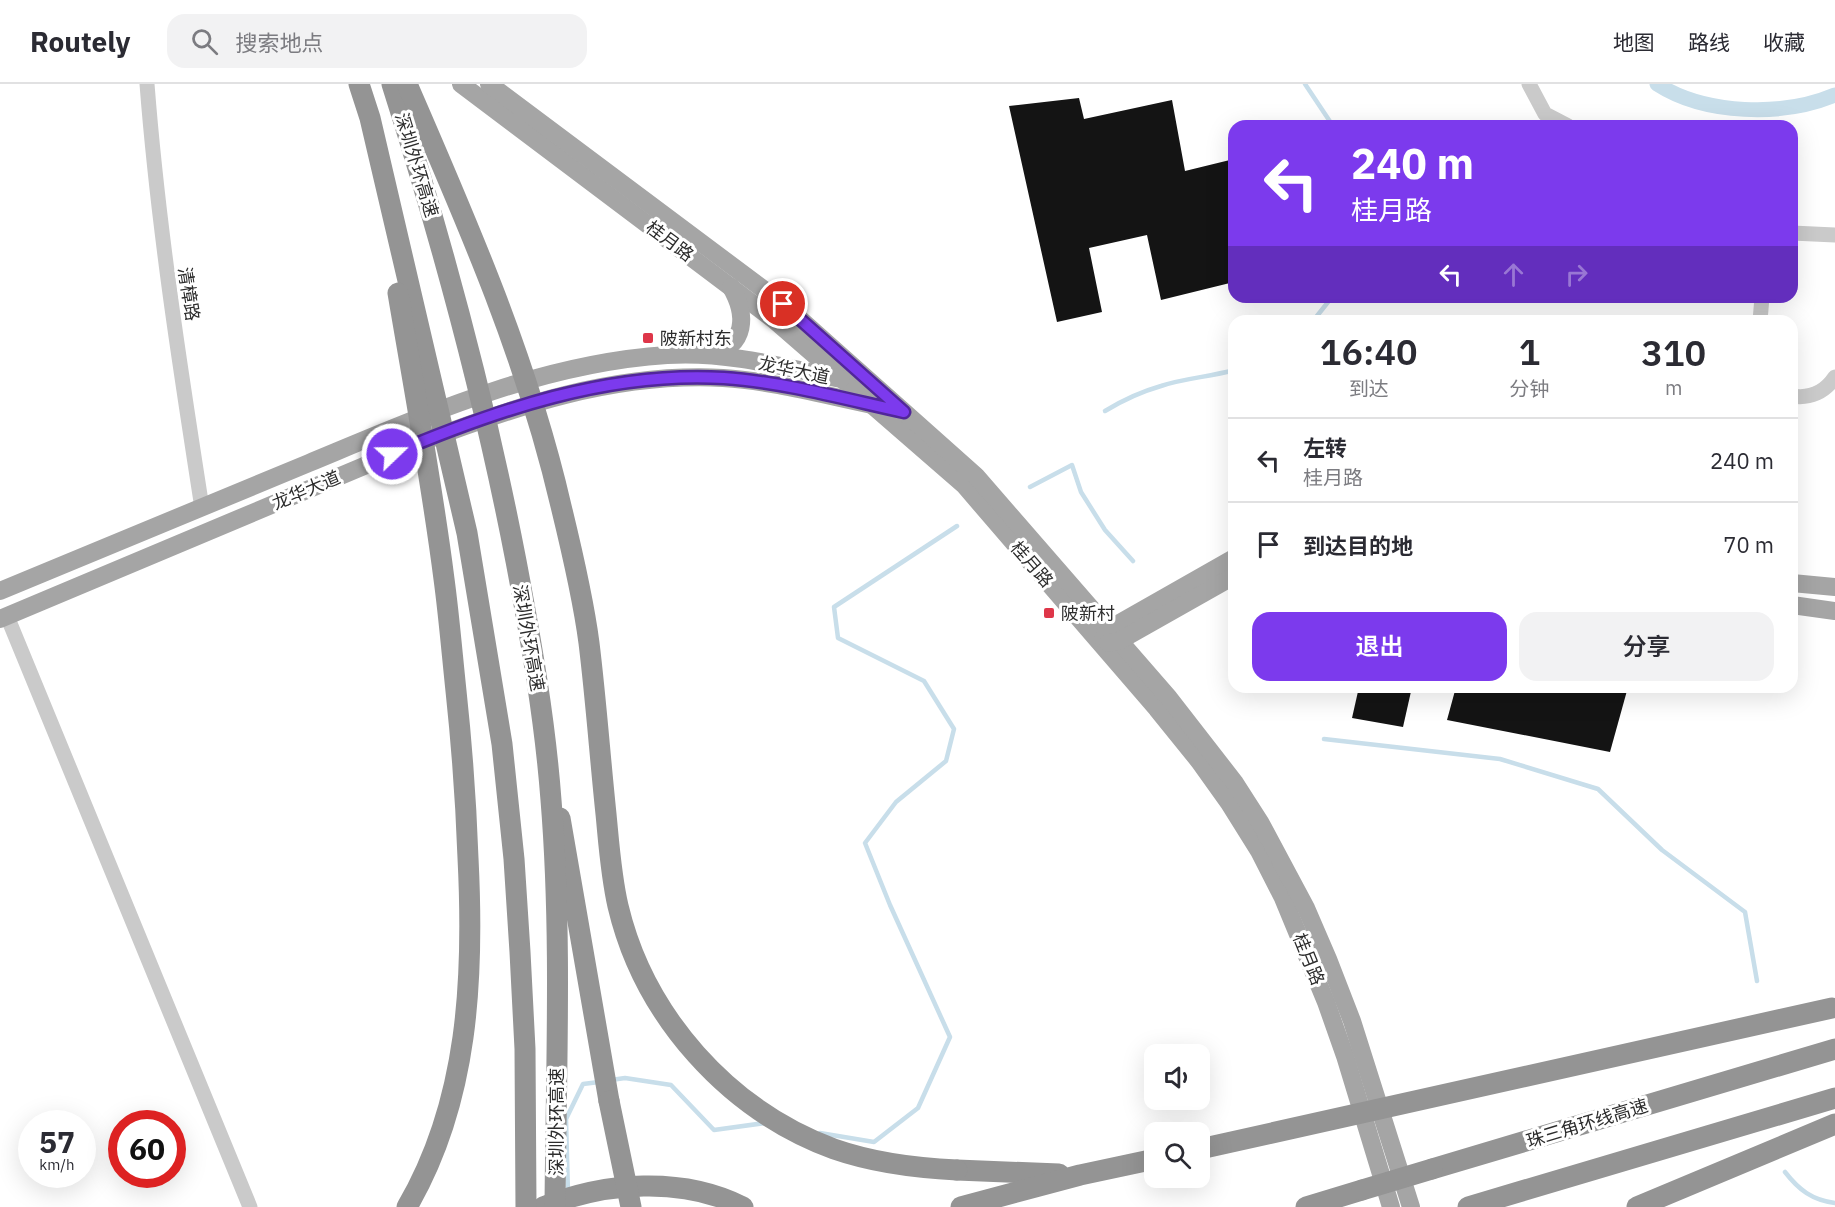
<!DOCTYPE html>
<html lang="zh">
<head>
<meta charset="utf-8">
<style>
  :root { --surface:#fff; --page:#f2f2f3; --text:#2b2b33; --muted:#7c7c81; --line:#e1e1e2; --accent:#7c3aed }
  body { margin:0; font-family:"IBM Plex Sans","Noto Sans SC",sans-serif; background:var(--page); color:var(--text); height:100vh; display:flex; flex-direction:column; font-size:22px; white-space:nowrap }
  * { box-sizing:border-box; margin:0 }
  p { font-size:20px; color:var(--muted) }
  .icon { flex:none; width:33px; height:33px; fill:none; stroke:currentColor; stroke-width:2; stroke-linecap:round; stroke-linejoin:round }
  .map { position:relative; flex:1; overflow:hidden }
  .sheet { position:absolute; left:1228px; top:231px; width:570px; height:378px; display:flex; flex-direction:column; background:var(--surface); border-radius:18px; box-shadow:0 6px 24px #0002 }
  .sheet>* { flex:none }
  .banner { position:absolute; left:1228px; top:36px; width:570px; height:183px; border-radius:18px; box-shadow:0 6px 24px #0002; background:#7c3aed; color:#fff; overflow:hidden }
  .buttons { position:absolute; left:1144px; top:960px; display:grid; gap:12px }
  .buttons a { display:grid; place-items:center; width:66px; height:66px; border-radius:12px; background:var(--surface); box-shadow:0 6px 24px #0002; font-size:30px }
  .speed { position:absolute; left:18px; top:1026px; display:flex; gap:12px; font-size:30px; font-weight:700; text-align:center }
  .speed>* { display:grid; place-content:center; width:78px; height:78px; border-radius:50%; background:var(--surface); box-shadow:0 6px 24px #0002; line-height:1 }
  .speed small { font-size:15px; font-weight:400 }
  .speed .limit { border:9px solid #d22; background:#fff; color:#111 }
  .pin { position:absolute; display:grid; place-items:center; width:51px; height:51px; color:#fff; margin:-26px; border:3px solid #fff; border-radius:50%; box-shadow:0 2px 6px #0007 }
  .me { position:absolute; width:66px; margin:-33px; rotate:68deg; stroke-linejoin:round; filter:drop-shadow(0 0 4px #0008) }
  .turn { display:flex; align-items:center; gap:21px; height:126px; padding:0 24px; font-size:27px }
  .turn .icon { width:78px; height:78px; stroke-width:2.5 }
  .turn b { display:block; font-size:42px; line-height:51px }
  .lanes { display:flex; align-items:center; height:57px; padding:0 24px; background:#0003; justify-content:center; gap:30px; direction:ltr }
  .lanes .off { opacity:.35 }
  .eta { display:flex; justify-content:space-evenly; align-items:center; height:102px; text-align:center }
  .eta b { font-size:36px; font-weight:600; line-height:42px }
  .cta { display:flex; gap:12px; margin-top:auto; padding:12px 24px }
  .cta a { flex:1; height:69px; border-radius:18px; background:var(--accent); color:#fff; font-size:24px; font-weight:600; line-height:69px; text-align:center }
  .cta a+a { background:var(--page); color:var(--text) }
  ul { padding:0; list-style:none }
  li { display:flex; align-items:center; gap:18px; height:84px; padding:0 24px; border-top:2px solid var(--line) }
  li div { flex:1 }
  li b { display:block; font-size:22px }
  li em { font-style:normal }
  header { display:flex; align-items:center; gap:36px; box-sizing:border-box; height:84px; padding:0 30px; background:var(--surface); border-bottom:2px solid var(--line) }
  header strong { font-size:28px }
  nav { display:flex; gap:33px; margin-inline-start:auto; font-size:21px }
  .search { width:420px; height:54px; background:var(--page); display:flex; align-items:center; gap:15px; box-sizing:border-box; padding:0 21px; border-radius:18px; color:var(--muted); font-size:22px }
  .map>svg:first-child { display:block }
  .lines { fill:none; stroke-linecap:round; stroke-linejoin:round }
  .stream { stroke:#c8deea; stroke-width:4.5 }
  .canal { stroke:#c8deea; stroke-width:15 }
  .building { fill:#141414 }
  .minor { stroke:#cacaca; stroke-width:15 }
  .major { stroke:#a5a5a5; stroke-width:18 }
  .highway { stroke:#949494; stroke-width:21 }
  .highway-bridge { stroke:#949494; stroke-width:21 }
  .route-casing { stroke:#51269a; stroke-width:15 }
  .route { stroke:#7c3aed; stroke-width:10 }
  .poi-dot { fill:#de3649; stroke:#fff; stroke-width:2 }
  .labels { text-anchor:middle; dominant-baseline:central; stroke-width:6; stroke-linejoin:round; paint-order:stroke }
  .street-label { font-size:18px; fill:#2d2d2d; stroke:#fff }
  .poi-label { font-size:18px; fill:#2d2d2d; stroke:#fff; text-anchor:start }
</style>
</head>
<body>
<header>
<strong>Routely</strong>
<div class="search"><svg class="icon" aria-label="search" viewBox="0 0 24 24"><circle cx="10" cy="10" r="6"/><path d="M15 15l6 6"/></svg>搜索地点</div>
<nav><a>地图</a><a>路线</a><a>收藏</a></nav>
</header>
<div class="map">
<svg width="1835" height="1123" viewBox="0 0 1835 1123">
  <rect width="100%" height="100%" fill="#fff"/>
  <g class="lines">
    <g class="stream">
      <polyline points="1305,0 1333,42"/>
      <polyline points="1313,237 1332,213"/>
      <path d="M1105,327C1123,316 1140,308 1161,302C1185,294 1210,293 1234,286"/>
      <polyline points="1030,403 1072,381 1081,408 1105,446 1133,477"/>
      <polyline points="1324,655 1500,675 1598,705 1662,766 1745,828 1757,897"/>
      <polyline points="611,996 625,994 671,1001 714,1046 765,1039"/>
      <polyline points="820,1049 874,1058 918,1024 950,953 890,821 865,759 896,718 946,677 954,645 924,597 838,554 834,523 957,442"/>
      <path d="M1785,1088C1799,1106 1812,1116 1835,1119"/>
      <polyline points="568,1109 566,1035 583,1000 599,998"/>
    </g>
    <path class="canal" d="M1657,0C1705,31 1783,33 1835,11"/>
  </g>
  <g class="building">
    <polygon points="1079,14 1084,35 1172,16 1185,87 1234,75 1234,198 1161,216 1147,151 1089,164 1102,228 1057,238 1009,22"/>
    <polygon points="1359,603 1412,603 1403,643 1352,634"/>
    <polygon points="1456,603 1628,603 1610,668 1447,636"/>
  </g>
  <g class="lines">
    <g class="minor">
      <path d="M147,0C158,142 180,283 202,424"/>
      <polyline points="1529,0 1545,30 1568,42"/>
      <polyline points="1792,149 1835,151"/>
      <polyline points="1760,237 1762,213"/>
      <path d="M1792,312C1810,315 1825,308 1835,293"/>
      <polyline points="7,532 250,1123"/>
    </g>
    <g class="major">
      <polyline points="461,0 773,235 964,401 1157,625 1199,677 1229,719 1259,767 1283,814 1326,918 1345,972 1391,1123"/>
      <polyline points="489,0 783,220 976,392 1169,614 1235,699 1260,738 1306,824 1328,875 1352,937 1411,1123"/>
      <path d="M710,270C747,262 747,231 731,203"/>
      <polyline points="1792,499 1835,503"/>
      <path d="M0,507C103,465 206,422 309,379C425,331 541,279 667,271C726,267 784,283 841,295"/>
      <polyline points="1792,521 1835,527"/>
      <path d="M0,535L414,361C513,323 615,288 723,294C773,297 823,311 872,321"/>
      <polyline points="1103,555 1109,545 1234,474"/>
      <polyline points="1108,559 1119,557 1234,492"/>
    </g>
    <g class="highway">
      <polyline points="560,734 609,1017"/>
      <polyline points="1432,1085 1835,965"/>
      <polyline points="957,1086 1059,1090"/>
      <path d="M543,1123C605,1098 682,1092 743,1123"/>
      <polyline points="961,1123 1080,1091 1155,1075"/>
      <polyline points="1306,1123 1362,1106"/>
      <polyline points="1468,1123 1835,1014"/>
      <polyline points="1637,1123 1835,1040"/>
    </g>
    <g class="highway-bridge">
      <polyline points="359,0 370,34 467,449 502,660 514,775 520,868 525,965 526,1123"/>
      <path d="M392,0C442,157 485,316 516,477C531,556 545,636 551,716C562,851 556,988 555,1123"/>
      <path d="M407,0C467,138 527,275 561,422C572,467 583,513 589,559C596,616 600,673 606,730C609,761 611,792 618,822C644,932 728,1026 834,1065C874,1079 915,1084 957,1086"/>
      <path d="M398,209C414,304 432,400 444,495C449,532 452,569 456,607C462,663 466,718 468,774C474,893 469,1017 407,1123"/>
      <polyline points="609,1017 631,1123"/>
      <polyline points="1200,1065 1832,924"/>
      <polyline points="1362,1106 1432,1085"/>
    </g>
  </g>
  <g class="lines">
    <g class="route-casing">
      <path id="route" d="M392,370C496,326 609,287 724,294C783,298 845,315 904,328L783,220"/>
    </g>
    <use href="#route" class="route"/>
  </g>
  <g class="poi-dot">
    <rect x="642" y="248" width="12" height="12" rx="3"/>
    <rect x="1043" y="523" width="12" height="12" rx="3"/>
  </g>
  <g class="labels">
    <g class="street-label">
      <text transform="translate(417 81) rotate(73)">深圳外环高速</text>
      <text transform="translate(670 157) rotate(37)">桂月路</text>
      <text transform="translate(189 210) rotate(81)">清樟路</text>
      <text transform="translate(794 286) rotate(12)">龙华大道</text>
      <text transform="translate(306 406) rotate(-23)">龙华大道</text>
      <text transform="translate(1032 480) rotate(49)">桂月路</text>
      <text transform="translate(529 554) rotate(80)">深圳外环高速</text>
      <text transform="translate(1309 875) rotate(68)">桂月路</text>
      <text transform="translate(556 1038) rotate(-90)">深圳外环高速</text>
      <text transform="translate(1587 1039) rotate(-17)">珠三角环线高速</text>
    </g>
    <g class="poi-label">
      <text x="660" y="254">陂新村东</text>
      <text x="1061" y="529">陂新村</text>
    </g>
  </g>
</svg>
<div class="buttons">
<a><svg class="icon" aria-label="sound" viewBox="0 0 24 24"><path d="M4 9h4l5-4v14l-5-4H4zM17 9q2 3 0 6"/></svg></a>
<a><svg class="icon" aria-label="search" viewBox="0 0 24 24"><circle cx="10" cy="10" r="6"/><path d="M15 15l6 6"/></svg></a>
</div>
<div class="speed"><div>57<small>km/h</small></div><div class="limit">60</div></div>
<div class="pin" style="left:783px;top:220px;background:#d93025"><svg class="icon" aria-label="arrive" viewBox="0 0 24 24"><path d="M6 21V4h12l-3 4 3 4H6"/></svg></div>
<svg class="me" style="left:392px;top:370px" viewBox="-20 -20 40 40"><circle r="17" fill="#7c3aed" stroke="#fff" stroke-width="3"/><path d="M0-11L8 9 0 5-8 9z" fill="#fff"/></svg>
<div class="banner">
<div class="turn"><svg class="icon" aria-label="left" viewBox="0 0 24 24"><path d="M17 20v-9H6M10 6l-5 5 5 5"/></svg><div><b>240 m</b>桂月路</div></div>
<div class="lanes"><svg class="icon" aria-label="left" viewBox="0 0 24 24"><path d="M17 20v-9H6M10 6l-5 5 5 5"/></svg><svg class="icon off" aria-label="ahead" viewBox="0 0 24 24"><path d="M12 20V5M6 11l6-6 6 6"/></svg><svg class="icon off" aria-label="right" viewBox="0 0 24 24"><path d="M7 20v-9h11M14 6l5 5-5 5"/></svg></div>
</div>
<section class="sheet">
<div class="eta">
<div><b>16:40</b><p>到达</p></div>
<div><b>1</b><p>分钟</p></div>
<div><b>310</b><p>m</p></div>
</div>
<ul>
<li><svg class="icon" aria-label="left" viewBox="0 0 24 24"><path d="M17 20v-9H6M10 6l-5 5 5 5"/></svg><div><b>左转</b><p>桂月路</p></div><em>240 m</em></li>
<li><svg class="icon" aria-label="arrive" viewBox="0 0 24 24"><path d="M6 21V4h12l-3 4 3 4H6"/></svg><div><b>到达目的地</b></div><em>70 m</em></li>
</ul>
<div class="cta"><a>退出</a><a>分享</a></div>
</section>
</div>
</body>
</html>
